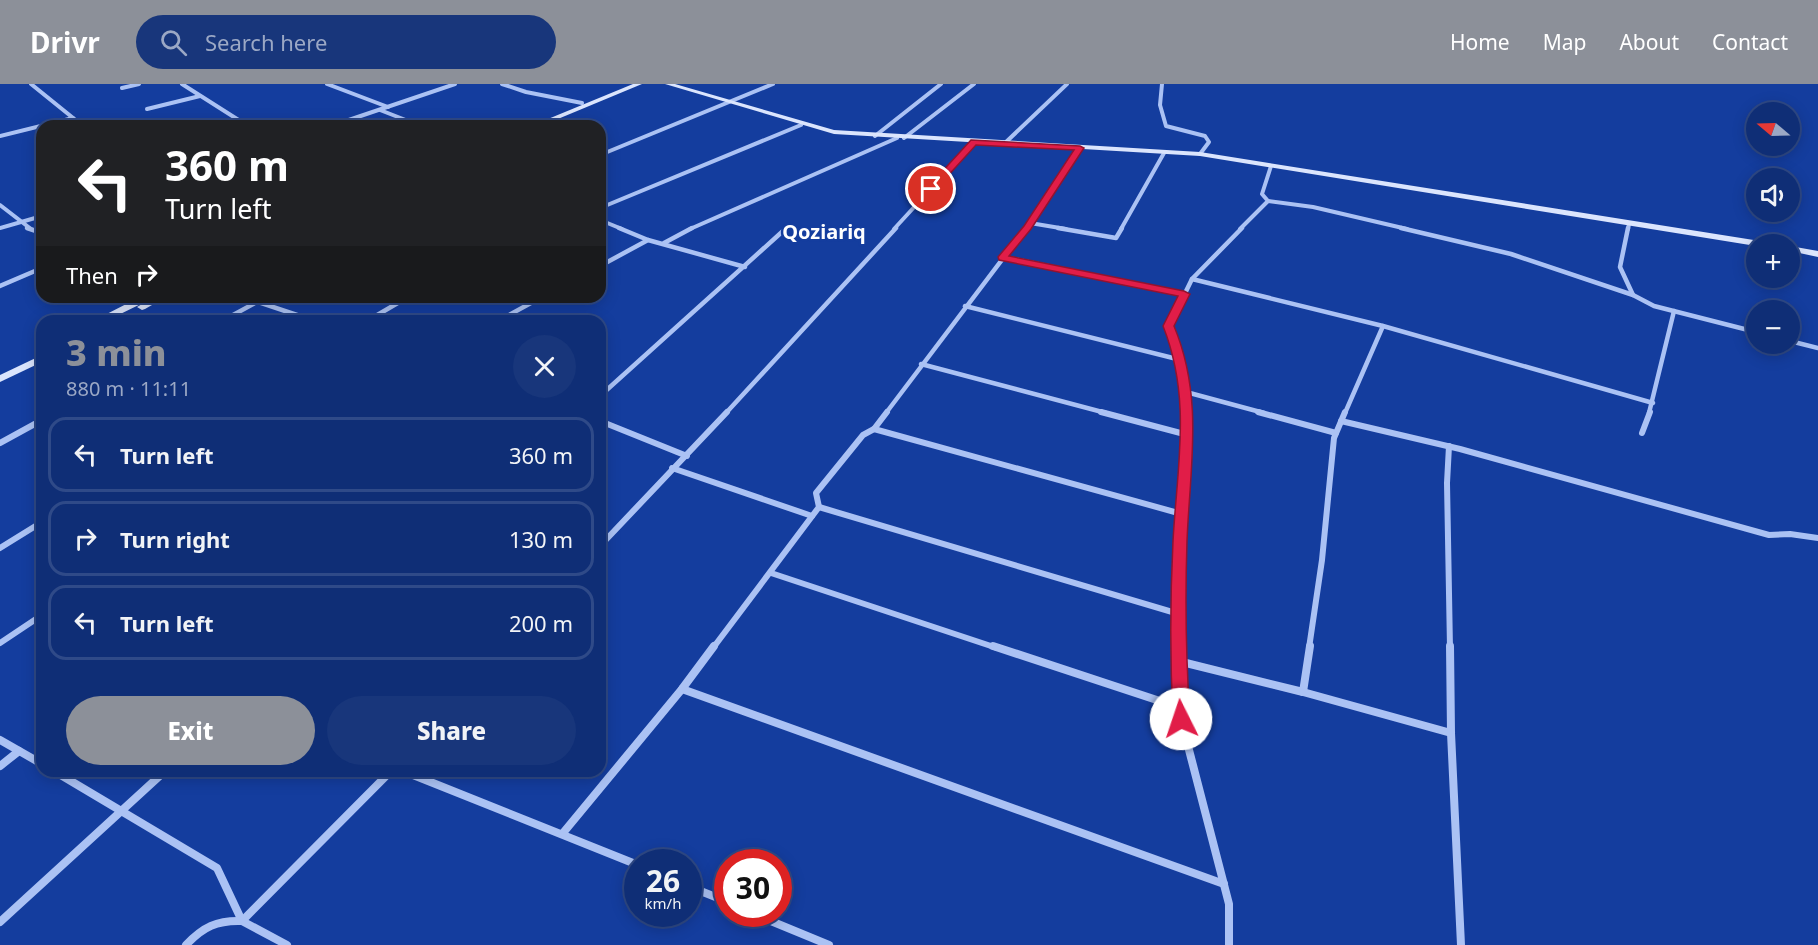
<!DOCTYPE html>
<html lang="en">
<head>
<meta charset="utf-8">
<style>
  :root { --surface:#0f2e76; --page:#18367b; --text:#f1f3f6; --muted:#9ba8c5; --line:#2f4a88; --accent:#8c9099 }
  body { margin:0; font-family:"Noto Sans",sans-serif; background:var(--page); color:var(--text); height:100vh; display:flex; flex-direction:column; font-size:22px; white-space:nowrap }
  * { box-sizing:border-box; margin:0 }
  p { font-size:20px; color:var(--muted) }
  .icon { flex:none; width:33px; height:33px; fill:none; stroke:currentColor; stroke-width:2; stroke-linecap:round; stroke-linejoin:round }
  .map { position:relative; flex:1; overflow:hidden }
  .panel { position:absolute; left:36px; top:231px; width:570px; height:462px; display:flex; flex-direction:column; background:var(--surface); border-radius:18px; box-shadow:0 3px 15px #0003,0 0 0 2px var(--line) }
  .panel>* { flex:none }
  .guide { position:absolute; left:36px; top:36px; width:570px; height:183px; border-radius:18px; box-shadow:0 3px 15px #0003,0 0 0 2px var(--line); background:#202124; color:#fff; overflow:hidden }
  .needle { width:39px; rotate:289deg }
  .fabs { position:absolute; left:1746px; top:18px; display:grid; gap:12px }
  .fabs a { display:grid; place-items:center; width:54px; height:54px; border-radius:50%; background:var(--surface); box-shadow:0 3px 15px #0003,0 0 0 2px var(--line); font-size:30px }
  .speed { position:absolute; left:624px; top:765px; display:flex; gap:12px; font-size:30px; font-weight:700; text-align:center }
  .speed>* { display:grid; place-content:center; width:78px; height:78px; border-radius:50%; background:var(--surface); box-shadow:0 3px 15px #0003,0 0 0 2px var(--line); line-height:1 }
  .speed small { font-size:15px; font-weight:400 }
  .speed .limit { border:9px solid #d22; background:#fff; color:#111 }
  .pin { position:absolute; display:grid; place-items:center; width:51px; height:51px; color:#fff; margin:-26px; border:3px solid #fff; border-radius:50%; box-shadow:0 2px 6px #0007 }
  .me { position:absolute; width:66px; margin:-33px; rotate:356deg; stroke-linejoin:round; filter:drop-shadow(0 0 4px #0008) }
  .turn { display:flex; align-items:center; gap:21px; height:126px; padding:0 30px; font-size:27px }
  .turn .icon { width:78px; height:78px; stroke-width:2.5 }
  .turn b { display:block; font-size:42px; line-height:51px }
  .then { display:flex; align-items:center; height:57px; padding:0 30px; background:#0003; gap:12px; font-size:22px }
  .round { display:grid; place-items:center; flex:none; width:63px; height:63px; border-radius:32px; background:var(--page) }
  .head { display:flex; align-items:center; justify-content:space-between; height:102px; padding:0 30px }
  h1 { font-size:36px; font-weight:800; line-height:45px; color:var(--accent) }
  .button { display:flex; gap:12px; margin-top:auto; padding:12px 30px }
  .button a { flex:1; height:69px; border-radius:36px; background:var(--accent); color:#fff; font-size:24px; font-weight:800; line-height:69px; text-align:center }
  .button a+a { background:var(--page); color:var(--text) }
  ul { padding:0; list-style:none }
  li { display:flex; align-items:center; gap:18px; height:75px; margin:0 12px 9px; padding:0 18px; border:3px solid var(--line); border-radius:18px }
  li div { flex:1 }
  li b { display:block; font-size:22px }
  li em { font-style:normal }
  header { display:flex; align-items:center; gap:36px; box-sizing:border-box; height:84px; padding:0 30px; background:var(--accent); color:#fff }
  header strong { font-size:28px }
  nav { display:flex; gap:33px; margin-inline-start:auto; font-size:21px }
  .search { width:420px; height:54px; background:var(--page); display:flex; align-items:center; gap:15px; box-sizing:border-box; padding:0 21px; border-radius:33px; color:var(--muted); font-size:22px }
  .map>svg:first-child { display:block }
  .lines { fill:none; stroke-linecap:round; stroke-linejoin:round }
  .street-far3 { stroke:#abc2f4; stroke-width:4 }
  .street-far2 { stroke:#abc2f4; stroke-width:4.5 }
  .street-far1 { stroke:#abc2f4; stroke-width:6 }
  .street { stroke:#abc2f4; stroke-width:8 }
  .secondary { fill:#dbe5fd; fill-rule:evenodd }
  .route { fill:#e11d48; stroke:#92132f; stroke-width:1.5 }
  .labels { text-anchor:middle; dominant-baseline:central; stroke-width:5; stroke-linejoin:round; paint-order:stroke }
  .far-quarter-label { font-size:20px; font-weight:bold; fill:#fff; stroke:#143d9e }
</style>
</head>
<body>
<header>
<strong>Drivr</strong>
<div class="search"><svg class="icon" aria-label="search" viewBox="0 0 24 24"><circle cx="10" cy="10" r="6"/><path d="M15 15l6 6"/></svg>Search here</div>
<nav><a>Home</a><a>Map</a><a>About</a><a>Contact</a></nav>
</header>
<div class="map">
<svg width="1818" height="861" viewBox="0 0 1818 861">
  <rect width="100%" height="100%" fill="#143d9e"/>
  <g class="lines">
    <g class="street-far3">
      <polyline points="31,0 83,42"/>
      <polyline points="182,0 248,42"/>
      <polyline points="327,0 388,23"/>
      <polyline points="502,0 526,8 582,19"/>
      <polyline points="1162,0 1160,21 1166,42 1205,52 1209,58 1200,70"/>
      <polyline points="122,4 139,0"/>
      <polyline points="147,25 200,12"/>
      <polyline points="380,26 421,42"/>
      <polyline points="331,42 455,0"/>
      <polyline points="0,52 73,34"/>
      <polyline points="875,52 941,0"/>
      <polyline points="904,54 974,0"/>
      <polyline points="1005,59 1067,0"/>
      <polyline points="600,71 773,0"/>
      <polyline points="1268,117 1313,123 1407,145"/>
      <polyline points="0,121 31,145"/>
      <polyline points="600,124 801,41"/>
      <polyline points="600,136 622,145"/>
      <polyline points="1030,139 1066,145"/>
      <polyline points="0,144 42,132"/>
      <polyline points="690,145 897,54"/>
      <polyline points="894,145 974,58"/>
      <polyline points="1025,145 1080,64"/>
      <polyline points="1121,145 1164,69"/>
      <polyline points="1240,145 1268,117 1262,110 1271,82"/>
      <polyline points="1628,145 1629,140"/>
    </g>
    <g class="street-far2">
      <polyline points="27,144 42,149"/>
      <polyline points="619,144 648,156 745,183"/>
      <polyline points="1058,144 1116,154 1122,144"/>
      <polyline points="1401,144 1511,170 1633,211"/>
      <polyline points="1628,144 1620,183 1633,211 1654,222 1756,248"/>
      <polyline points="664,159 692,144"/>
      <polyline points="1003,173 1184,210"/>
      <polyline points="600,182 648,156"/>
      <polyline points="1192,195 1383,242 1653,319"/>
      <polyline points="0,202 42,184"/>
      <polyline points="243,213 315,237"/>
      <polyline points="965,222 1181,276"/>
      <polyline points="222,237 266,213"/>
      <polyline points="367,237 408,213"/>
      <polyline points="498,237 542,213"/>
      <polyline points="1790,257 1818,264"/>
      <polyline points="921,280 1106,329"/>
      <polyline points="1186,308 1264,329"/>
      <polyline points="600,312 783,147"/>
      <polyline points="726,329 896,144"/>
      <polyline points="886,329 1026,144"/>
      <polyline points="1187,329 1179,268 1169,242 1192,195 1242,144"/>
      <polyline points="1345,329 1383,242"/>
      <polyline points="1649,329 1674,227"/>
    </g>
    <g class="street-far1">
      <polyline points="1101,328 1188,351"/>
      <polyline points="1258,328 1336,349"/>
      <polyline points="600,337 687,372"/>
      <polyline points="1341,337 1460,365 1769,451 1790,450 1818,454"/>
      <polyline points="874,345 1182,430"/>
      <polyline points="1642,349 1650,328"/>
      <polyline points="0,359 42,336"/>
      <polyline points="1449,362 1447,399 1450,564"/>
      <polyline points="672,384 812,432"/>
      <polyline points="819,423 1179,530"/>
      <polyline points="600,462 727,328"/>
      <polyline points="0,464 42,438"/>
      <polyline points="771,489 997,564"/>
      <polyline points="0,559 42,531"/>
      <polyline points="713,564 819,423 816,409 863,351 874,345 887,328"/>
      <polyline points="1178,564 1180,457 1188,351 1187,328"/>
      <polyline points="1309,564 1322,476 1334,354 1345,328"/>
    </g>
    <g class="street">
      <polyline points="993,562 1181,624"/>
      <polyline points="1178,562 1181,635 1229,820 1229,861"/>
      <polyline points="1450,562 1451,649 1461,861"/>
      <polyline points="1178,577 1303,608 1451,649"/>
      <polyline points="682,605 1224,800"/>
      <polyline points="1303,608 1310,562"/>
      <polyline points="0,656 42,680"/>
      <polyline points="0,682 19,667"/>
      <polyline points="54,687 217,784 242,837 287,861"/>
      <polyline points="403,687 638,781"/>
      <polyline points="563,749 682,605 714,562"/>
      <polyline points="688,802 728,818"/>
      <polyline points="754,830 829,861"/>
      <polyline points="0,838 165,687"/>
      <path d="M186,861C203,843 217,836 242,837L391,687"/>
    </g>
    <g class="secondary">
      <polygon points="633,0 642,0 541,42 531,42"/>
      <polygon points="665,0 675,0 834,46 1200,68 1760,157 1764,160 1756,162 1200,72 834,50"/>
      <polygon points="1790,162 1818,167 1818,173 1790,167"/>
      <polygon points="140,213 152,213 150,215 166,213 145,225 142,226 137,223 149,216 106,237 93,237"/>
      <polygon points="42,271 42,278 0,298 0,291"/>
    </g>
  </g>
  <path class="route" d="M971,56L1080,62L1084,64L1031,145L1009,172L1184,207L1190,210L1174,242C1204,314 1190,382 1187,457C1185,517 1186,576 1190,635L1187,640L1181,642L1176,640L1173,635C1170,576 1170,517 1173,457C1177,382 1192,315 1163,242L1178,212L999,176L998,173L1024,142L1074,66L976,61L934,107H927V104Z"/>
  <g class="labels">
    <g class="far-quarter-label">
      <text x="824" y="147">Qoziariq</text>
    </g>
  </g>
</svg>
<div class="fabs">
<a><svg class="needle" viewBox="-14 -14 28 28"><path d="M0-13l5 13h-10z" fill="#e53935"/><path d="M0 13l5-13h-10z" fill="#9ba8c5"/></svg></a>
<a><svg class="icon" aria-label="sound" viewBox="0 0 24 24"><path d="M4 9h4l5-4v14l-5-4H4zM17 9q2 3 0 6"/></svg></a>
<a>+</a>
<a>−</a>
</div>
<div class="speed"><div>26<small>km/h</small></div><div class="limit">30</div></div>
<div class="pin" style="left:931px;top:105px;background:#d93025"><svg class="icon" aria-label="arrive" viewBox="0 0 24 24"><path d="M6 21V4h12l-3 4 3 4H6"/></svg></div>
<svg class="me" style="left:1181px;top:635px" viewBox="-20 -20 40 40"><circle r="19" fill="#fff"/><path d="M0-13L10 11 0 6-10 11z" fill="#e11d48"/></svg>
<div class="guide">
<div class="turn"><svg class="icon" aria-label="left" viewBox="0 0 24 24"><path d="M17 20v-9H6M10 6l-5 5 5 5"/></svg><div><b>360 m</b>Turn left</div></div>
<div class="then">Then<svg class="icon" aria-label="right" viewBox="0 0 24 24"><path d="M7 20v-9h11M14 6l5 5-5 5"/></svg></div>
</div>
<section class="panel">
<div class="head"><div><h1>3 min</h1><p>880 m · 11:11</p></div><a class="round"><svg class="icon" aria-label="close" viewBox="0 0 24 24"><path d="M6 6l12 12M18 6L6 18"/></svg></a></div>
<ul>
<li><svg class="icon" aria-label="left" viewBox="0 0 24 24"><path d="M17 20v-9H6M10 6l-5 5 5 5"/></svg><div><b>Turn left</b></div><em>360 m</em></li>
<li><svg class="icon" aria-label="right" viewBox="0 0 24 24"><path d="M7 20v-9h11M14 6l5 5-5 5"/></svg><div><b>Turn right</b></div><em>130 m</em></li>
<li><svg class="icon" aria-label="left" viewBox="0 0 24 24"><path d="M17 20v-9H6M10 6l-5 5 5 5"/></svg><div><b>Turn left</b></div><em>200 m</em></li>
</ul>
<div class="button"><a>Exit</a><a>Share</a></div>
</section>
</div>
</body>
</html>
